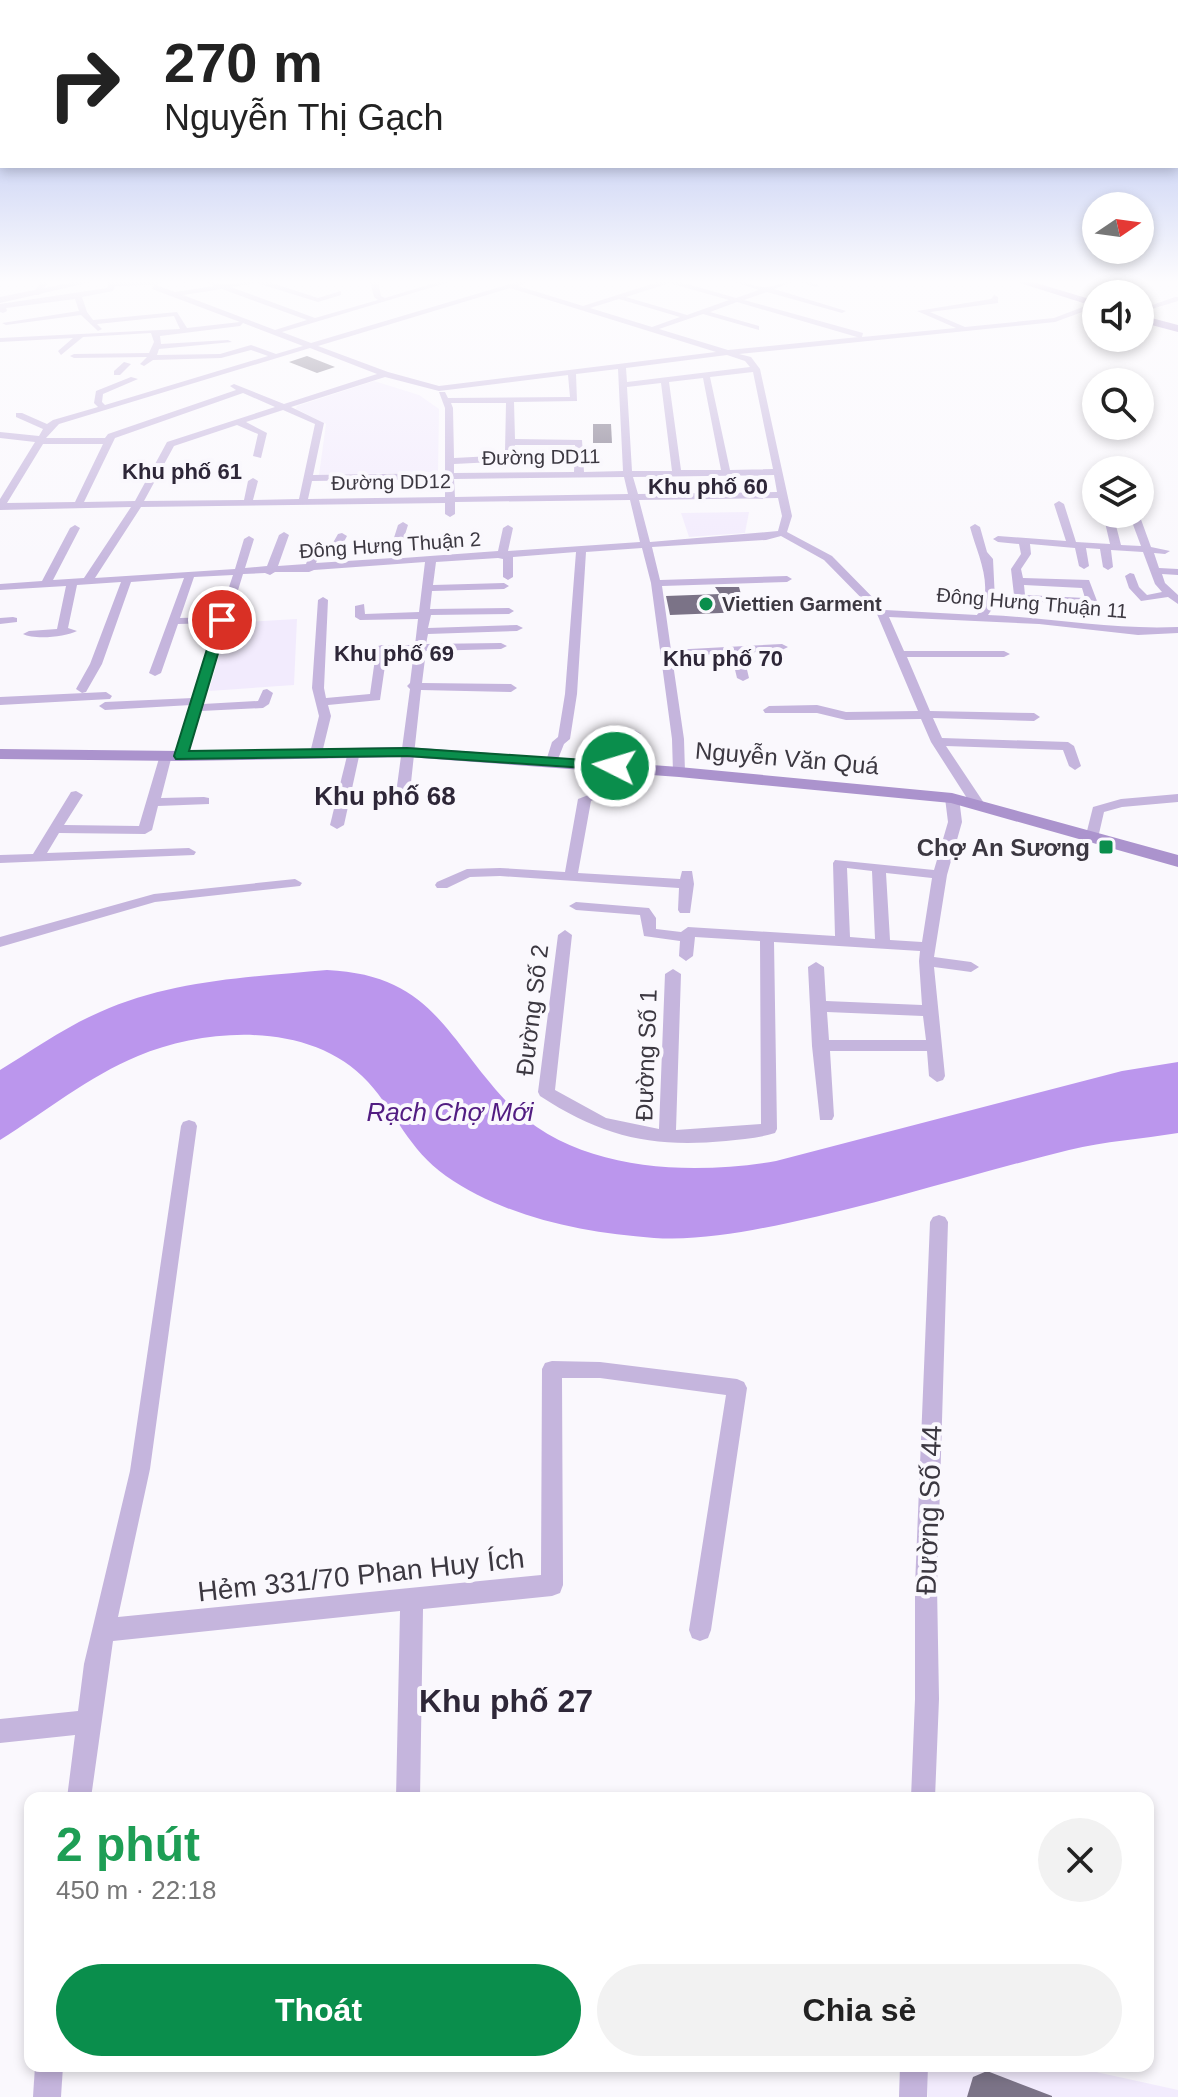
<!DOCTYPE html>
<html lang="vi">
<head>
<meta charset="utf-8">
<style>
  :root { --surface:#fff; --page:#f2f2f2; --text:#222; --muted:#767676; --accent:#0a8e4c }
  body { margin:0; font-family:Helvetica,sans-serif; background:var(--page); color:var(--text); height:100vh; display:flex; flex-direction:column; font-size:30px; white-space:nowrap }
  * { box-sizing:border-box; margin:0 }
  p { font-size:26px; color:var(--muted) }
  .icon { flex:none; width:44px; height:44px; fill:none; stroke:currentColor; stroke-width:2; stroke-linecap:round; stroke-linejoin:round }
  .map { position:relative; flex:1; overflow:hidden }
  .side { position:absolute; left:24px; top:1792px; width:1130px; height:280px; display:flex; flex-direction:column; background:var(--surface); border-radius:16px; box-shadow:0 4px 12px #0003 }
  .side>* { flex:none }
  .hud { position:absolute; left:0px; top:0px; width:1178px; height:168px; box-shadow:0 4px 12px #0003; background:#fff; color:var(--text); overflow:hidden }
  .needle { width:52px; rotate:77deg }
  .buttons { position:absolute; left:1082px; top:192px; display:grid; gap:16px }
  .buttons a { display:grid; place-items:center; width:72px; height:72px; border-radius:50%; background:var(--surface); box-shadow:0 4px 12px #0003; font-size:40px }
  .pin { position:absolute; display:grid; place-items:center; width:68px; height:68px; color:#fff; margin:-34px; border:4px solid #fff; border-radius:50%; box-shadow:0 2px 8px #0007 }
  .me { position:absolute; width:88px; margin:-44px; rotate:275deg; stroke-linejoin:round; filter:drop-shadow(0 0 6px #0008) }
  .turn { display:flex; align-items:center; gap:28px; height:168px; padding:0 32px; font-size:36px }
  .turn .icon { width:104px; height:104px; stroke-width:2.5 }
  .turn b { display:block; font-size:56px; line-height:68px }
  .round { display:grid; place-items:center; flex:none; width:84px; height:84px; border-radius:42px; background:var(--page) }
  .summary { display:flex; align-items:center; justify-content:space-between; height:136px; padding:0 32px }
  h1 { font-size:48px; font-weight:800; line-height:60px; color:#1e9e55 }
  .cta { display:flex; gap:16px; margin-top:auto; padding:16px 32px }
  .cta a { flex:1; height:92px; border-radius:48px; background:var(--accent); color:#fff; font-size:32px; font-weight:800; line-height:92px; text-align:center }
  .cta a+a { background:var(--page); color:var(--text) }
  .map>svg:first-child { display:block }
  .built { fill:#f2ebfd }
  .water { fill:#bb96ed }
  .building { fill:#7b7387 }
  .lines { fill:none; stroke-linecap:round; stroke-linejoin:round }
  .minor { fill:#c5b5dd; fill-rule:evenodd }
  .tertiary { fill:#c5b5dd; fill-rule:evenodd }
  .secondary { fill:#ab93cd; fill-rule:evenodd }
  .trunk { fill:#916fbc; fill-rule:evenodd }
  .route { fill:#0a8e4c; stroke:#065c31; stroke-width:2 }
  .poi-dot { fill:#0a8e4c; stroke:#faf8fd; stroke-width:3 }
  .labels { text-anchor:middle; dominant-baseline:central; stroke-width:8; stroke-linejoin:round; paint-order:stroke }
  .far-street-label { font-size:20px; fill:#3c3841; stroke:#faf8fd }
  .far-poi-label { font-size:20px; font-weight:bold; fill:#3c3841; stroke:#faf8fd; text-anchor:start }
  .far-neighbourhood-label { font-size:22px; font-weight:bold; fill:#2e2738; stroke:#faf8fd }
  .street-label { font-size:24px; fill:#3c3841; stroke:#faf8fd }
  .poi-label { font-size:24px; font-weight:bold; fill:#3c3841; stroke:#faf8fd; text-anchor:end }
  .neighbourhood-label { font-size:26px; font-weight:bold; fill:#2e2738; stroke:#faf8fd }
  .water-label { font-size:26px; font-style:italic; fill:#521d82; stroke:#faf8fd }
  .near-street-label { font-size:28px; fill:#3c3841; stroke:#faf8fd }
  .near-neighbourhood-label { font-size:32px; font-weight:bold; fill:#2e2738; stroke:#faf8fd }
</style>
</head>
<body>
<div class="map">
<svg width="1178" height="2097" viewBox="0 0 1178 2097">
  <rect width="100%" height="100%" fill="#faf8fd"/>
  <g class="built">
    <polygon points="374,381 419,395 439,409 438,472 319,475 326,424 296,409 297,406"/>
    <polygon points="749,512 745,533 689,537 681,513"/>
    <polygon points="297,619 294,685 209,691 228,623"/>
    <polygon points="927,2066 1069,2066 1178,2090 1178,2097 928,2097"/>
  </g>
  <path class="water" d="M327,970C431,975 444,1034 506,1101C572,1172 688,1176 776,1161L1122,1071L1178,1062V1133C1142,1139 1105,1141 1069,1150C975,1173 883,1203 788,1223C745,1232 698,1241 654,1238C582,1233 505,1217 446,1176C408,1149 397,1114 368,1082C312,1021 208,1027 138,1056C89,1076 45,1112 0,1140V1070C33,1050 65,1027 100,1012C171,980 251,977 327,970Z"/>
  <g class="building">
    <polygon points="307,356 335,367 317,373 289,362"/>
    <polygon points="593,424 611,424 612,443 593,443"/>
    <polygon points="715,587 739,587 746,612 670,615 666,596 720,594"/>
    <polygon points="987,2071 1052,2096 1052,2097 967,2097 973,2077"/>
  </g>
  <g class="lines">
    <g class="minor">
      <polygon points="41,281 49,281 39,295 33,295"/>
      <path d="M109,281H157L161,283L156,285L175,292L214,286L204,281L223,284L266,281L318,298L341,291V295L318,302L257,283L231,287L315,318L378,300L374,297L370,281H378L381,296L385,298L441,281H453L282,332L311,343L520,281H531L518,286L583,306L661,281H677L736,298L759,290L732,281C744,281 756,288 767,287C777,286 784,281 795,281L774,289L846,311L842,313L767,292L744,300L863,333L862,337L956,328L917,311L991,299L994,295L998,297V303L930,312L965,327L1054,318L1096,302V307L1055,322L739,354L751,357L760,369L792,516L787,532L832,556L885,610L977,615C996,588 977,554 970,527L975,524L980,527L987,552L993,559L995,600L1014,595L1011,569L1021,554L1019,544L998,542L993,539L998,536L1066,541L1054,504L1059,501L1064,504L1076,542L1110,544L1103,514H1113L1121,545L1141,546L1129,514H1139L1151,547L1170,551L1165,554L1154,553L1159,568L1178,569V575L1162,574L1165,583L1178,595V604L1168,597L1141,601L1129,588L1125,576L1130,573L1134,574L1139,587L1147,595L1162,592L1155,584L1143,552L1111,550L1113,567L1108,570L1103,567L1100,549L1086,548L1089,566L1084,569L1079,566L1075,548L1030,544L1031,554L1021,569L1023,578L1089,580L1097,601L1092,604L1016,601L994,606L988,615C1051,618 1114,630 1178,627V633L1138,635L1039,624L889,617L904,651H1004L1010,654L1004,657H907L930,711L1034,713L1040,717L1034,721L933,718L942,738L1068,742L1074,746L1081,766L1075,770L1069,766L1063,750L946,746L984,803L977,807L972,806L931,742L921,719L846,720L817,713H765L763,710L769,706L817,705L846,712L918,711L877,614L824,560L781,536L766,540L652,547L660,580L787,576L792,579L787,582L662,586L671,650L782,644L788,647L782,650L743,653L749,678L743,681L737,678L731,653L672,657L684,739L685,772L679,776L673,772L672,739L651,583L642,548L586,552L577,694L570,739L564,744L556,764L552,765L546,761L552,742L558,737L565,694L576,552L513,557V577L508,580L503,577V559L498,558L436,562L433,585L504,583L509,586L504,589L432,591L430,609L509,608L514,611L509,614L431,615L428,628L517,625L523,628L517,631L428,634L426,644L501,643L507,646L501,649L426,651L422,683L511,684L517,688L511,692L421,690L409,801L402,805L395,801L410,689L407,686L410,683L414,651L387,652L380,700L328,705L331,716L322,753L316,757L312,756L310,753L319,716L312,688L318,600L323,597L328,600L324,688L326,698L370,694L376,652L366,649L382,645H415L418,619L360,620L355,617V606L364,604L365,614L419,612L425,562L314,570L309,572H275L270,575L265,573L243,574L203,704L258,701L263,690L267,689L273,693L269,704L263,708L201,711L187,756L181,760L177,759L175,756L191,705L105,710L99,706L105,702L193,698L217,623L178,624L161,673L155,676L149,673L184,578L131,582L102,664L86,692L82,693L76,689L90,664L121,582L77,585L68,628L77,631C66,637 34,640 23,634L29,631L57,629L66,586L0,590V584L42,581L70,528L75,525L80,528L53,580L84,578L131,507L0,510V499L35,442L0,438V432L39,436L43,429L16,417V413H22L47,424L53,420L98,407L94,403L96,391L131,377L138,379L103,394L102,402L105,405L268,356L251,350L221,358L153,360L144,366L140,364L147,357L74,358L70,356L74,354L149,353L154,342L151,333L83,337L61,355L58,351L73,338L0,342V338L180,329L174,316L97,324L102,329L98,331L81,315L6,325L2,323L79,311L75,299L6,308L7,311L3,313L0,312V304L107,288ZM669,283L729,300L687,315L626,297ZM154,285L152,289L240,322L187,328L177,312L93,320L87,312L82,297L113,291L115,286ZM510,288L716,352L439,386L388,372L318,346ZM222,289L307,320L275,330L183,295ZM619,299L680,317L652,327L590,308ZM737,302L857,337H859L728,350L659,329L703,314L759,330V326L710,312ZM243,323L303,346L276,354L251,345L220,354L157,355L159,349L232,342L228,340L161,344L160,336L240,326ZM310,348L377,374L284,404L234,384L230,386L236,390L108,434L105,438H46L59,424ZM727,355L745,361L750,367L627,382L626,368ZM618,369L623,471L584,472L582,440L515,439L514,402L577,401L576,374ZM753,372L773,469L730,470L710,377ZM568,375L570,397L448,398L445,392H439L445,408V473L313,475L324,423L291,407L385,377L439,391ZM703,378L721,470H681L669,382ZM661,383L672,471H632L627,387ZM243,393L275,407L167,442L135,501L84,502L115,438ZM451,403H506L505,451L492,456L454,458L453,408ZM283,410L315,424L299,499L253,500L258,481L253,478L248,481L244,500L144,501L174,446L237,425L258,434L253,456L261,458L267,433L246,422ZM43,444H103L75,502L7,503ZM515,445H575L574,472L454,473V464L494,462L512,454ZM774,475L777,492L638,494L633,477ZM624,477L628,494L455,497L454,479ZM445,479V497L308,499L312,481ZM778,498L782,516L778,531L650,542L639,500ZM630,500L640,542L508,551L513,528L508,525L503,528L498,551L403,558L402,544L408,525L403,522L398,525L392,544L393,558L316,563L319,555L338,553L347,536L342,533L338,534L330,548L311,550L306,564L278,566L289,535L284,532L279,535L267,566L245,568L254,539L249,536L244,539L235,569L95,578L141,507L445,503V514L450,517L455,514V502ZM233,575L219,617L180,618L194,577ZM1024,585L1082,588L1085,598L1025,595Z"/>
      <polygon points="180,281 189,281 185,283"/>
      <polygon points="798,281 809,281 819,285 815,287"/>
      <polygon points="1175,297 1178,297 1178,301 1145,311 1141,309"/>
      <polygon points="124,362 131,364 120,375 114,375 114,371"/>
      <polygon points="13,617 17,618 17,622 0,624 0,618"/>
      <polygon points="106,692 112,696 110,699 0,705 0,697"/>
      <polygon points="635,730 641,734 635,767 629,771 623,767 629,734"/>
      <polygon points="354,748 360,752 344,825 337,829 330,825 348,752"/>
      <polygon points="166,751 172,755 161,798 204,797 209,798 209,804 158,806 152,830 145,834 59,833 47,853 189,848 196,852 194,855 0,863 0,855 33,854 71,792 76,791 83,795 64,825 139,826 160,755"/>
      <polygon points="615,762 621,766 612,793 591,801 578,873 680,879 682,871 692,871 694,884 690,913 680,913 678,910 679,888 500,876 470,877 447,888 437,888 435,885 437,882 467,869 500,868 565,872 578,799 599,791 609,766"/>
      <path d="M952,794L959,798L962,822L947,875L934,957L971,962L979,967L971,972L934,967L945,1076L943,1080L937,1082L929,1076L927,1051H830L834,1116L832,1120H820L812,1046L808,967L816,962L824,967L826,1001L922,1005L919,961L920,951L774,942L777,1129L775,1133C760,1138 742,1139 726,1141C652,1148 603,1137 540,1096L538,1092L558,935L565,930L572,935L555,1090L606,1118L659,1129L665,974L673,969L681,974L676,1130L761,1124L760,941L695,937L693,956L686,961L679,956L680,941L644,936L640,915L576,910L569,906L576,902L649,908L656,918V929L681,932L688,927L835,936L833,863L835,860L934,870L948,822L945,798ZM847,868L872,871L875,939L850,937ZM886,873L932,878L922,942L890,940ZM827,1012L923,1016L926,1040H829Z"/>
      <polygon points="1178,794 1178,802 1122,807 1104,812 1098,838 1093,839 1086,835 1093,807 1121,799"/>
      <polygon points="295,879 302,883 300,886 155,902 0,947 0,937 154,894"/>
      <polygon points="189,1120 195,1122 197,1126 150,1469 118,1617 541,1575 542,1369 545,1363 552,1361 600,1362 737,1379 744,1382 747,1388 711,1630 708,1638 700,1641 692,1638 689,1630 726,1395 600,1378 562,1378 563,1585 560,1593 552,1596 423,1609 420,1798 396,1798 400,1611 113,1641 91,1798 67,1798 75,1735 0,1743 0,1719 78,1711 84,1664 130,1471 181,1126 183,1122"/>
      <polygon points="939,1215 945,1217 948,1222 937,1586 939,1699 935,1798 911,1798 915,1699 915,1586 930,1222 933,1217"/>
      <polygon points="35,2066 63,2066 61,2097 33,2097"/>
      <polygon points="900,2066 928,2066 927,2097 899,2097"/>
    </g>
    <polygon class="tertiary" points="79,281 96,281 0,303 0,297"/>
    <polygon class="secondary" points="407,747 679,767 952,793 1178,855 1178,867 951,803 679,777 407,757 181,761 0,759 0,749 181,751"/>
    <g class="trunk">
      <polygon points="1014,281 1030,281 1096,301 1096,307"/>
      <polygon points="1140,315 1178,325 1178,332 1140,322"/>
    </g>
  </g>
  <linearGradient id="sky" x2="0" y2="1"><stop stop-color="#96a8ea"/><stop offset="0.49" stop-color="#fdfcfe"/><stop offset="1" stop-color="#fdfcfe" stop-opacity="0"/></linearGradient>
  <rect width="1178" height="575" fill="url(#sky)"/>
  <polygon class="route" points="222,616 228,620 189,751 407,748 615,762 622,766 615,770 407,756 176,759 174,756 216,620"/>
  <g class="poi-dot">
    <circle cx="706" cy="604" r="8"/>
    <rect x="1098" y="839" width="16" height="16" rx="4"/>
  </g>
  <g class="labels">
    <g class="far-street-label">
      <text transform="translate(541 457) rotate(-1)">Đường DD11</text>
      <text transform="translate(391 482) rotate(-1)">Đường DD12</text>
      <text transform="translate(390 545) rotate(-4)">Đông Hưng Thuận 2</text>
      <text transform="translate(1032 603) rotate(5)">Đông Hưng Thuận 11</text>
    </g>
    <g class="far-poi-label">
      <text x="722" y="604">Viettien Garment</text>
    </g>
    <g class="far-neighbourhood-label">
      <text x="182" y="471">Khu phố 61</text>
      <text x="708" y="486">Khu phố 60</text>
      <text x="394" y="653">Khu phố 69</text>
      <text x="723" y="658">Khu phố 70</text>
    </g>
    <g class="street-label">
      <text transform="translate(787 758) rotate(5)">Nguyễn Văn Quá</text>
      <text transform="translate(532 1010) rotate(-83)">Đường Số 2</text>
      <text transform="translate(646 1055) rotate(-88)">Đường Số 1</text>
    </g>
    <g class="poi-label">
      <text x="1090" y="847">Chợ An Sương</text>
    </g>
    <g class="neighbourhood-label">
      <text x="385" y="796">Khu phố 68</text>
    </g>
    <g class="water-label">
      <text x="450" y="1112">Rạch Chợ Mới</text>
    </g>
    <g class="near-street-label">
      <text transform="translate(929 1510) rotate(-88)">Đường Số 44</text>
      <text transform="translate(361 1575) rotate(-6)">Hẻm 331/70 Phan Huy Ích</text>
    </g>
    <g class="near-neighbourhood-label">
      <text x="506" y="1701">Khu phố 27</text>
    </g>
  </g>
</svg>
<div class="buttons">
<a><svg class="needle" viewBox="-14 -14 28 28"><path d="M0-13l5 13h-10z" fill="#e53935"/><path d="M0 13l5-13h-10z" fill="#767676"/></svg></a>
<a><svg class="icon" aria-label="sound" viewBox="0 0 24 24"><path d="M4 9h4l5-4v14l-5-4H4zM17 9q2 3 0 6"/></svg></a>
<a><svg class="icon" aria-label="search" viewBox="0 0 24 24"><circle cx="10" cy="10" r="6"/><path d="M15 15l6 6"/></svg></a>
<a><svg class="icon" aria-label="layers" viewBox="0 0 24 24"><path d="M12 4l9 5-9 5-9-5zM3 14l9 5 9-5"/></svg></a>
</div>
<div class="pin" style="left:222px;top:620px;background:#d93025"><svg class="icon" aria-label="arrive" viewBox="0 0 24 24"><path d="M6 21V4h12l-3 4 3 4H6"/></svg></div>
<svg class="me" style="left:615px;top:766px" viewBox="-20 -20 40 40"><circle r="17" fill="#0a8e4c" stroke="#fff" stroke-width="3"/><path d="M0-11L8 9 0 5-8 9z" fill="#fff"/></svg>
<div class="hud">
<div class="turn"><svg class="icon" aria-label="right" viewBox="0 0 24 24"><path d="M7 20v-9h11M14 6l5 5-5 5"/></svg><div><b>270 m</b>Nguyễn Thị Gạch</div></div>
</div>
<section class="side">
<div class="summary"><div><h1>2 phút</h1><p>450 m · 22:18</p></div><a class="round"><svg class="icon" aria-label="close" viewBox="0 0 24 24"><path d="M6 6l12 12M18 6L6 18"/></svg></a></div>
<div class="cta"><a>Thoát</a><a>Chia sẻ</a></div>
</section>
</div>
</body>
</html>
